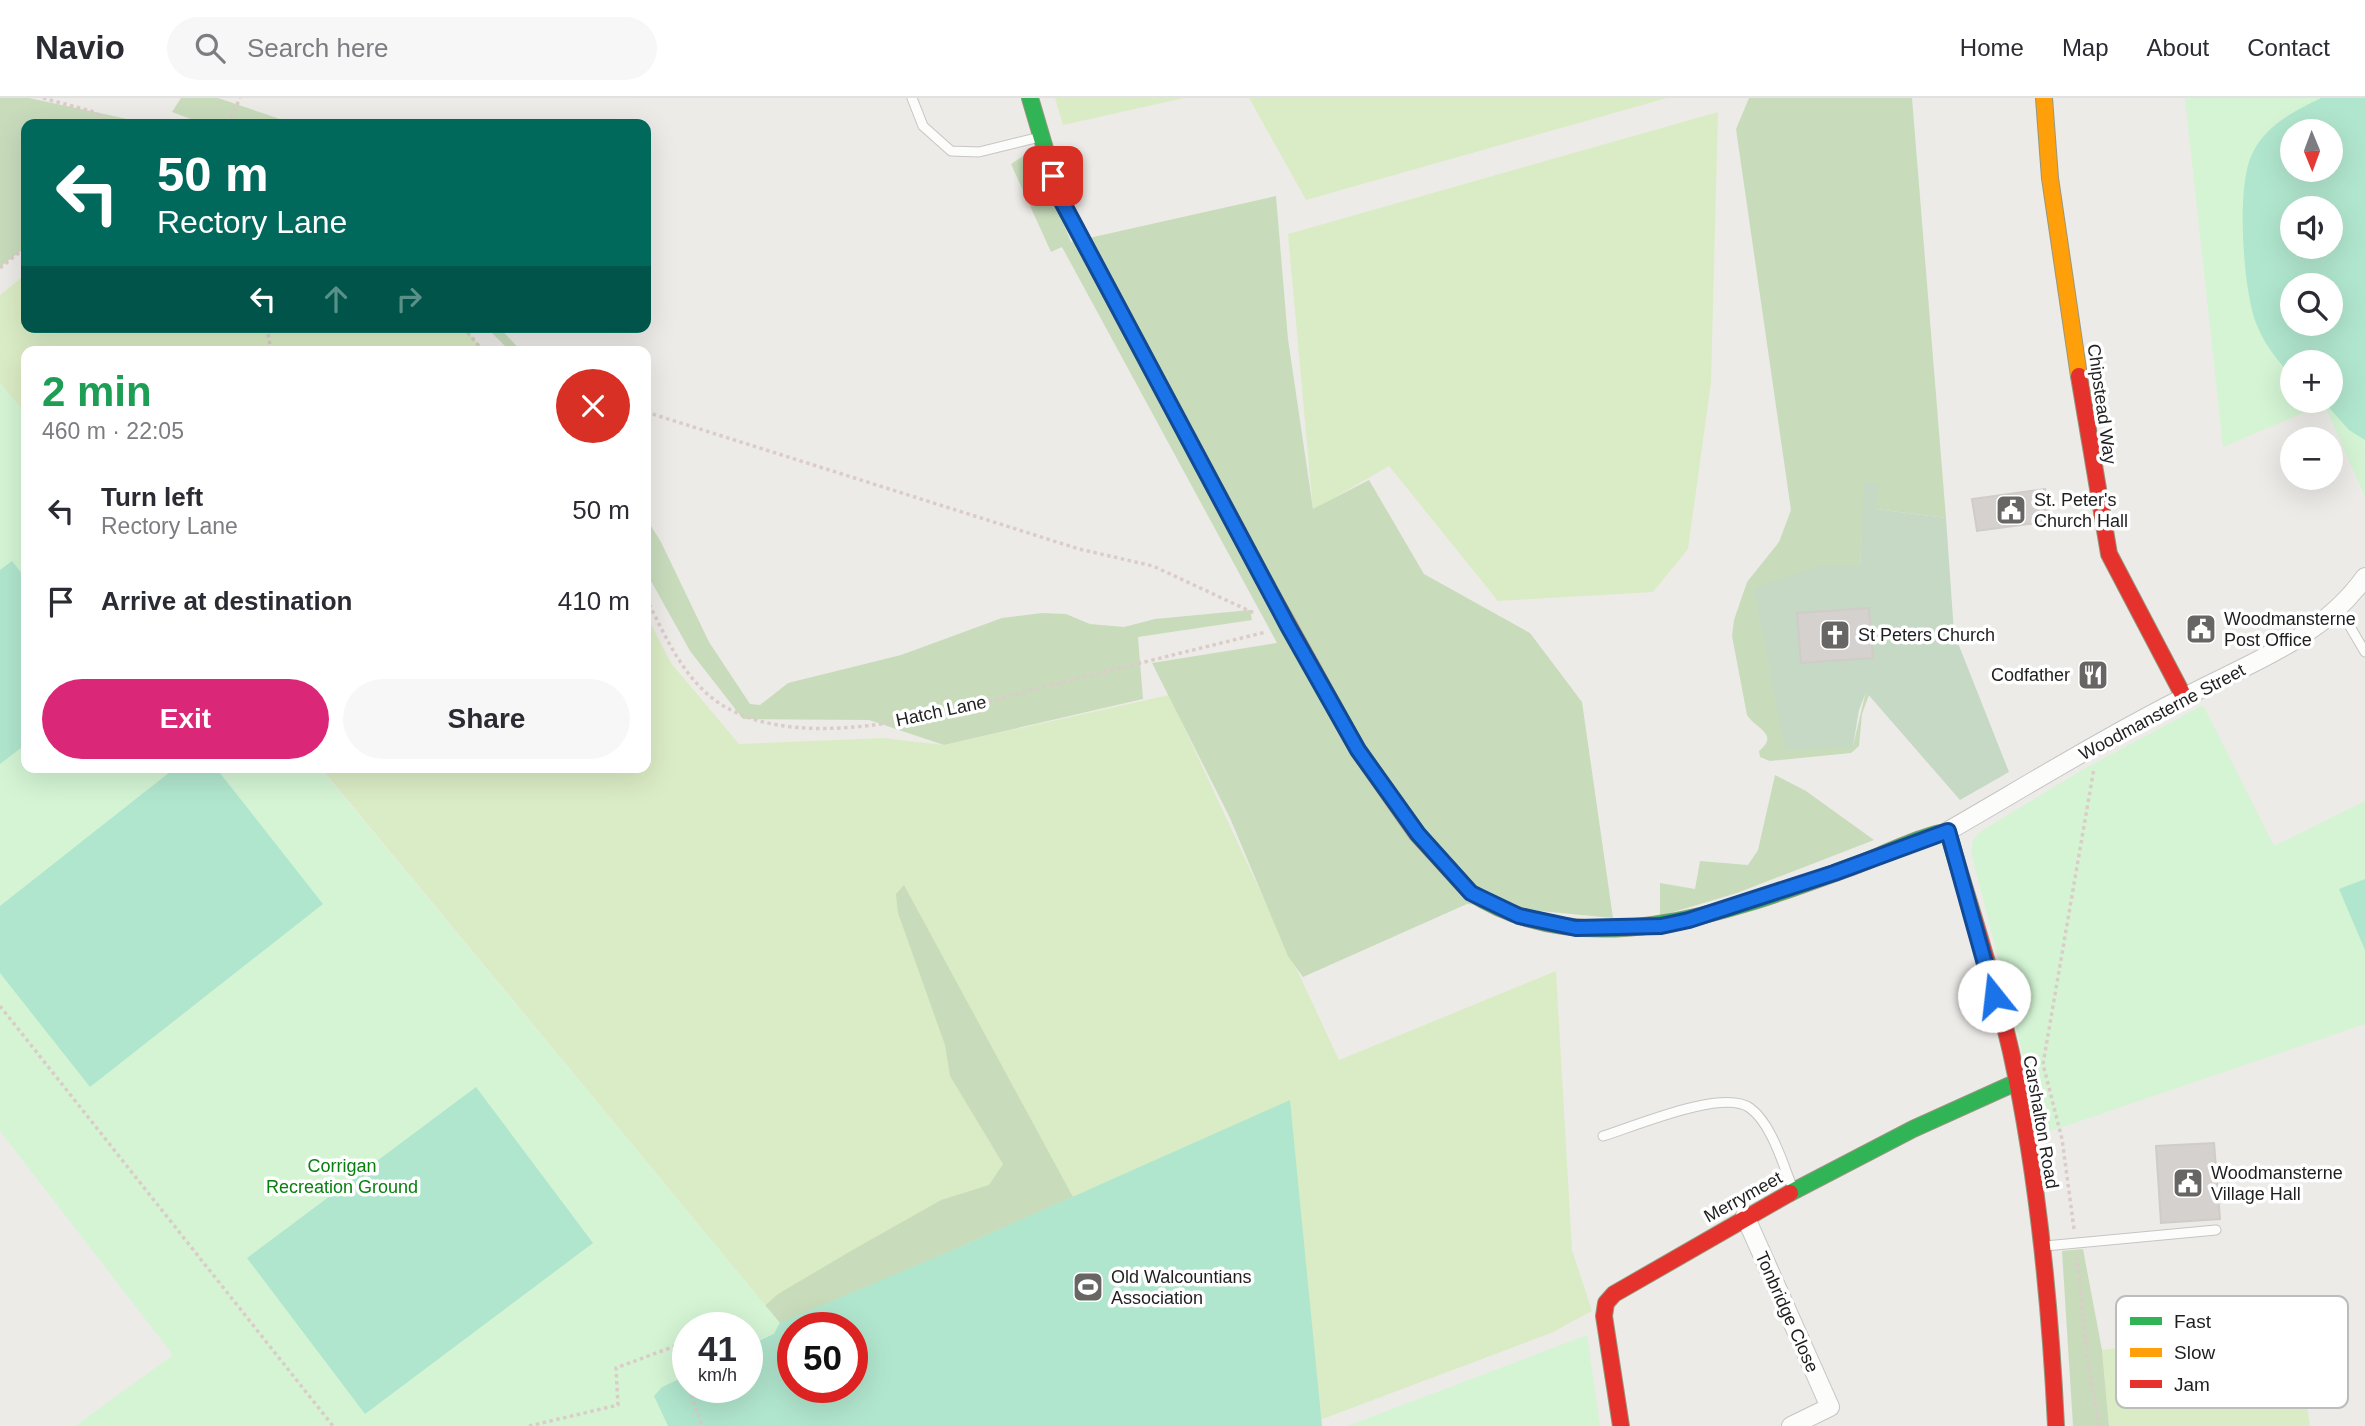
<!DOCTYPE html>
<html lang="en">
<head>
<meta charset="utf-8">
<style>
  :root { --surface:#fff; --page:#f7f7f7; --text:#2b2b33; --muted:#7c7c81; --line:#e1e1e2; --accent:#db2777 }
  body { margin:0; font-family:Arial,sans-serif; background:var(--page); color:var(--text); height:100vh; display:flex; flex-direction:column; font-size:26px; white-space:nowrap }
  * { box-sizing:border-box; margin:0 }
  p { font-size:23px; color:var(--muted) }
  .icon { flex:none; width:38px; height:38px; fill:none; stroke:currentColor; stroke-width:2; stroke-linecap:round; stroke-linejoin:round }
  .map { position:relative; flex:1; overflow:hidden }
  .sheet { position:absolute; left:21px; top:248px; width:630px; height:427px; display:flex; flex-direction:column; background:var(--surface); border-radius:14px; box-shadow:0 7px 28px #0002 }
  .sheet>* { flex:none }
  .guide { position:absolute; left:21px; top:21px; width:630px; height:214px; border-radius:14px; box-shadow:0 7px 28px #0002; background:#00695c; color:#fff; overflow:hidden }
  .needle { width:46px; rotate:179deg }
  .fabs { position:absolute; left:2280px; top:21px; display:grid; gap:14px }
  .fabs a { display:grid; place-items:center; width:63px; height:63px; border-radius:50%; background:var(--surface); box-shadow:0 7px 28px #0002; font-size:35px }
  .speed { position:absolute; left:672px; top:1214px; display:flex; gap:14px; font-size:35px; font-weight:700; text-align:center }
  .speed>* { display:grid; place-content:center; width:91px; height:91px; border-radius:50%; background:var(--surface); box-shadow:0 7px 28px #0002; line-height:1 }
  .speed small { font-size:18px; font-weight:400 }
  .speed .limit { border:10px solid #d22; background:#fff; color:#111 }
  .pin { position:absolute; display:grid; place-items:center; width:60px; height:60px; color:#fff; margin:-30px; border-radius:14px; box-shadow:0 4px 10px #0006 }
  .me { position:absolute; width:77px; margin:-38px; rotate:344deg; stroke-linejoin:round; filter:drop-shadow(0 0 5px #0008) }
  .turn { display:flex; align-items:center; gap:24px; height:147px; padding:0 21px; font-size:32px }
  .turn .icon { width:91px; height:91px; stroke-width:2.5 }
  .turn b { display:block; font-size:49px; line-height:60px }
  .lanes { display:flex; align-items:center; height:66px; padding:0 21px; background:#0003; justify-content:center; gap:35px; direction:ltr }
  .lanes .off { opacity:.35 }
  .round { display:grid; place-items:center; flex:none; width:74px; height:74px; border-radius:37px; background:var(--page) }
  .headline { display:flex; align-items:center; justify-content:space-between; height:119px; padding:0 21px }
  h1 { font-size:42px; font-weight:700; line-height:52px; color:#1e9e55 }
  .cta { display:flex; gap:14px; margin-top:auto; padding:14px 21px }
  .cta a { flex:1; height:80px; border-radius:42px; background:var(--accent); color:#fff; font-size:28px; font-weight:700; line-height:80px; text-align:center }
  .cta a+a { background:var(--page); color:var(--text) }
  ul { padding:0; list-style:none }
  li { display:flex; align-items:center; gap:21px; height:91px; padding:0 21px }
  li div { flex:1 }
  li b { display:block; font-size:26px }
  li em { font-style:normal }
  header { display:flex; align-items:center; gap:42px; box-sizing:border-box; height:98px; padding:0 35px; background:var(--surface); border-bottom:2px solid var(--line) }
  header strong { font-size:33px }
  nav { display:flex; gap:38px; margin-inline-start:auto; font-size:24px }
  .search { width:490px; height:63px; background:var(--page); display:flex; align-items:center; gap:18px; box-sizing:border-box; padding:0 24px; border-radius:38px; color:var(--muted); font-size:26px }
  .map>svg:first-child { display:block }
  .grass { fill:#daecc5 }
  .forest { fill:#c8dcbc }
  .cemetery { fill:#c5d9c5 }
  .park { fill:#d4f4d4; fill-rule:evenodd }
  .pitch { fill:#b1e6ce; fill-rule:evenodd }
  .building { fill:#d4d1ce; stroke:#d0ccc8; stroke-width:2 }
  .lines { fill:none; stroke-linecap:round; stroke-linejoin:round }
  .lane-casing { stroke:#c6c5c3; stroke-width:11 }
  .street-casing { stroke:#c6c5c3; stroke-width:20 }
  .fast-casing { stroke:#96977e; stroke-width:18 }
  .slow-casing { stroke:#96977e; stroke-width:18 }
  .jam-casing { stroke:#96977e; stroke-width:18 }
  .path { stroke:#dbccca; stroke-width:3.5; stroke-dasharray:3.5 3.5; stroke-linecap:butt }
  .lane { stroke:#fcfcfb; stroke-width:9 }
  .street { stroke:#fcfcfb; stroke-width:18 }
  .fast { stroke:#30b455; stroke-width:16 }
  .slow { stroke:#ff9f0a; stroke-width:16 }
  .jam { stroke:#e5322d; stroke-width:16 }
  .route-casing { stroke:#114b97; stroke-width:18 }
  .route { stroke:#1a73e8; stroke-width:12 }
  .labels { text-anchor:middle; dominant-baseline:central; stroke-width:7; stroke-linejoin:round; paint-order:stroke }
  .street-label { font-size:18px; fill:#1f1f1f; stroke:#fff }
  .poi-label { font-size:18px; fill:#1f1f1f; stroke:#fff; text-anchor:start }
  .park-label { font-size:18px; fill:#088110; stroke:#fff }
  .key { fill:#fff; stroke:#bcbcbc; stroke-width:2 }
  .key-label { font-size:19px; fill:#1f1f1f }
</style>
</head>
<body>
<header>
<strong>Navio</strong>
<div class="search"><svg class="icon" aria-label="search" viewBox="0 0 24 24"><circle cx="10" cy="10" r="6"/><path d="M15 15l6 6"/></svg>Search here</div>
<nav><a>Home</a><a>Map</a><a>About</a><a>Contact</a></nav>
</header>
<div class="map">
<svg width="2365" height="1328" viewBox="0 0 2365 1328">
  <rect width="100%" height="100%" fill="#edebe7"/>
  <g class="grass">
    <polygon points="1055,0 1184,0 1063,27"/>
    <polygon points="1249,0 1667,0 1306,102"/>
    <polygon points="1718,14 1711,285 1688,451 1653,494 1498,503 1389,368 1313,412 1288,136"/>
    <polygon points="26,176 26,229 462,229 487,254 26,254 26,316 0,285 0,197"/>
    <polygon points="646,517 671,565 739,646 883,640 944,647 1169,597 1339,962 1556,873 1572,1152 1592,1213 1551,1235 1304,1328 1123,1237 780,1225 321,670 646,670"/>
    <polygon points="2296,1228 2310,1328 2109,1328 2102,1252"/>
  </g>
  <g class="forest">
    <polygon points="0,0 29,0 151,26 26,26 26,149 0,169"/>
    <polygon points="181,0 218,0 295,26 204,26 172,14"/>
    <path d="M1749,0H1912L1946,420L1876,411L1865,384L1860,468H1817L1853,648L1866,593L1869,597L1862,616L1859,648L1851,655L1770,663L1760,659L1759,653C1780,636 1756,631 1747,617L1732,538L1734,522L1747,484L1779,444L1791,412L1736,31Z"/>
    <polygon points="1034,51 1071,144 1276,98 1288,241 1313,411 1369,382 1424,476 1530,535 1582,604 1613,820 1467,806 1303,879 1288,858 1230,720 1152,565 1277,545 1062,149 1051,154 1011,66"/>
    <polygon points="486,229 499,229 522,254 511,254"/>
    <polygon points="646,420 661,444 709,544 750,606 760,607 788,585 901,557 1002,520 1042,515 1066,516 1090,526 1124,529 1155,521 1250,512 1252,522 1138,539 1143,601 944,647 869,622 743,621 690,553 646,474"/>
    <polygon points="1775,677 1806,693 1874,742 1737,795 1660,818 1660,785 1695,791 1700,763 1748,767 1758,752"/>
    <polygon points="904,787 1073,1099 802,1219 747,1256 747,1230 740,1230 778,1196 856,1150 941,1102 989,1087 1003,1066 950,978 945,947 898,815 896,796"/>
    <polygon points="2083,1151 2102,1252 2109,1328 2073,1328 2062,1153"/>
  </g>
  <polygon class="cemetery" points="1864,384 1879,386 1876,411 1946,420 1954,535 2009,674 1960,702 1866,594 1859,612 1853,648 1785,652 1754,491 1817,468 1860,468"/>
  <g class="park">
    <path d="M2185,0H2365V399L2324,306L2223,349ZM2292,33H2331V72H2292ZM2292,110H2331V149H2292ZM2292,187H2331V226H2292ZM2292,264H2331V303H2292Z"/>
    <polygon points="0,285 26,316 26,670 320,670 780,1225 774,1236 747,1249 747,1230 688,1230 688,1277 662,1289 655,1298 668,1328 75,1328 173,1257 0,1033"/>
    <polygon points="2203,607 2274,748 2365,703 2365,926 2039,1037 2029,980 1971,754 1973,742 1981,733 2082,672"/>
    <polygon points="1587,1237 1600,1328 1347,1328"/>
  </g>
  <g class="pitch">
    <path d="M2321,0H2365V342L2349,332L2323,303H2331V264H2292V278C2277,262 2264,246 2256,225C2243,191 2236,89 2252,56C2265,28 2294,13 2321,0ZM2292,33H2331V72H2292ZM2292,110H2331V149H2292ZM2292,187H2331V226H2292Z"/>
    <polygon points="12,463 26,481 26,646 0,666 0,472"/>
    <polygon points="175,670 216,670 323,806 90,989 0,875 0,808"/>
    <polygon points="2365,781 2365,852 2339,791"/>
    <polygon points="476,989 593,1145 365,1316 247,1160"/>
    <path d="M1290,1002L1322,1328H668L654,1298L662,1289L688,1277V1290H747V1249L774,1236L780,1225L953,1152ZM852,1230V1290H793V1230Z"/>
  </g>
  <g class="building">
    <polygon points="2045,391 2050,423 1977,433 1972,401"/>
    <polygon points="1869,510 1873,560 1801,565 1797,515"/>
    <polygon points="2214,1045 2220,1121 2161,1125 2156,1048"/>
  </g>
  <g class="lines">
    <g class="lane-casing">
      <g id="lane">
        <polyline points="912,0 923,28 951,53 979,54 1040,39"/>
        <polyline points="2339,510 2365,554"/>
        <path d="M1603,1038C1633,1029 1723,990 1750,1010C1772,1026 1783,1067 1793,1091"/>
        <polyline points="2045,1148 2216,1132"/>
      </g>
    </g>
    <g class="street-casing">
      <g id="street">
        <path d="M1948,733C2026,688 2104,640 2185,599C2249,565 2321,541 2365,479"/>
        <polyline points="1745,1118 1830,1309 1791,1328"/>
      </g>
    </g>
    <g class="fast-casing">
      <g id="fast">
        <polyline points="1030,0 1059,98 1267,488"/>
        <path d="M1470,794C1587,870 1736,811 1854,768C1876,760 1930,734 1948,734"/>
        <polyline points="1790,1095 1913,1031 2017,984"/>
      </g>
    </g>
    <g class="slow-casing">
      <polyline id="slow" points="2044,0 2050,80 2079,278"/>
    </g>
    <g class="jam-casing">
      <g id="jam">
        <polyline points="2079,278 2109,456 2184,599"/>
        <polyline points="1267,488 1358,652 1417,736 1470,794"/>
        <path d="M1948,734C1969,807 1994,880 2011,954C2038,1077 2050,1203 2056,1328"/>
        <polyline points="1621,1328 1604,1218 1606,1205 1614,1196 1790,1095"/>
      </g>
    </g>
    <g class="path">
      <polyline points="43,0 94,14 111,26"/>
      <polyline points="228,26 240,0"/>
      <polyline points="0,170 26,149"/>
      <polyline points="267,229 271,254"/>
      <polyline points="463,229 484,254"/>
      <polyline points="646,314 1079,451 1153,468 1254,515"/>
      <path d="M646,500C666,539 684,583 722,607C810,661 967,608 1059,585C1128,568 1197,551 1266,534"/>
      <polyline points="0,908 333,1328"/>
      <polyline points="2074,1131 2062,1041 2043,966 2094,670"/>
      <polyline points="2077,1159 2087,1258 2099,1328"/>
      <polyline points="689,1290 702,1328"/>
      <polyline points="529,1328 618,1307 616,1270 675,1248 688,1285"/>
    </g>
    <use href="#lane" class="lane"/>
    <use href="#street" class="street"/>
    <use href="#fast" class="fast"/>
    <use href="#slow" class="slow"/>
    <use href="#jam" class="jam"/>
  </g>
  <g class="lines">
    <g class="route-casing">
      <polyline id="route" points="1053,78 1059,98 1288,528 1358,652 1418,736 1471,795 1519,818 1576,830 1661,828 1689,822 1834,775 1948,733 1994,898"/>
    </g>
    <use href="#route" class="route"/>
  </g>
  <defs>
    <g id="civic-square" transform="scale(1.575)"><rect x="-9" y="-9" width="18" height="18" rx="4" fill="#676665" stroke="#fff"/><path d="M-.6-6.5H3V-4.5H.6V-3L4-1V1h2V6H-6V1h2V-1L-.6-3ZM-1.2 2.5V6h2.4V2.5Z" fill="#fff"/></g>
    <g id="church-square" transform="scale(1.575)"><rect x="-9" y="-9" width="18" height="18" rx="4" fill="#676665" stroke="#fff"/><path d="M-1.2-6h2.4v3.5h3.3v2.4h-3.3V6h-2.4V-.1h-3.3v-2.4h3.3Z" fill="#fff"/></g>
    <g id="restaurant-square" transform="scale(1.575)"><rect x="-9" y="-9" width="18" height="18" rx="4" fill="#676665" stroke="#fff"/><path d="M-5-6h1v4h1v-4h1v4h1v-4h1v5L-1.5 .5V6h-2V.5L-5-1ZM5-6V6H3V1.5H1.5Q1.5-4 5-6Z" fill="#fff"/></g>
    <g id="stadium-square" transform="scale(1.575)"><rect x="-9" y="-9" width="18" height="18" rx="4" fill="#676665" stroke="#fff"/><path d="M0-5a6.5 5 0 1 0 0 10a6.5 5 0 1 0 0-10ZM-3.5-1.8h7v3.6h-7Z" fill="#fff"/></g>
  </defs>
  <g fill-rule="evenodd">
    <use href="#civic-square" x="2011" y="412"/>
    <use href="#civic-square" x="2201" y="531"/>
    <use href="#church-square" x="1835" y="537"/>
    <use href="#restaurant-square" x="2093" y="577"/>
    <use href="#civic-square" x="2188" y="1085"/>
    <use href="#stadium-square" x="1088" y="1189"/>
  </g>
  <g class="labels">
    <g class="street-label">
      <text transform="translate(2102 306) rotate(82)">Chipstead Way</text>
      <text transform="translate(941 613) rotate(-12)">Hatch Lane</text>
      <text transform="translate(2162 614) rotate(-28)">Woodmansterne Street</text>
      <text transform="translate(2041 1024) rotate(80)">Carshalton Road</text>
      <text transform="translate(1743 1099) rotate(-29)">Merrymeet</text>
      <text transform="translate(1787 1214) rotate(66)">Tonbridge Close</text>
    </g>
    <g class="poi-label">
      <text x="2034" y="402">St. Peter's<tspan x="2034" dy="21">Church Hall</tspan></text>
      <text x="2224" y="521">Woodmansterne<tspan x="2224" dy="21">Post Office</tspan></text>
      <text x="1858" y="537">St Peters Church</text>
      <text x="2070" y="577" text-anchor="end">Codfather</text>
      <text x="2211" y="1075">Woodmansterne<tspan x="2211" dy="21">Village Hall</tspan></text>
      <text x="1111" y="1179">Old Walcountians<tspan x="1111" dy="21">Association</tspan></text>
    </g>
    <g class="park-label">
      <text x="342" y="1068">Corrigan<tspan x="342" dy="21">Recreation Ground</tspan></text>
    </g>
  </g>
  <rect x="2116" y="1198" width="232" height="112" rx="10" class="key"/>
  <rect x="2130" y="1219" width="32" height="8" fill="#30b455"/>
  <rect x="2130" y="1250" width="32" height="9" fill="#ff9f0a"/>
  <rect x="2130" y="1282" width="32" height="8" fill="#e5322d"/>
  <g class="key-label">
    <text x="2174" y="1230">Fast</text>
    <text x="2174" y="1261">Slow</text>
    <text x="2174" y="1293">Jam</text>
  </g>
</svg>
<div class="fabs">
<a><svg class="needle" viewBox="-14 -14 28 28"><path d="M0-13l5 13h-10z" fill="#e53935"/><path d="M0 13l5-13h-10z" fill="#7c7c81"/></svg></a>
<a><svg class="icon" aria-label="sound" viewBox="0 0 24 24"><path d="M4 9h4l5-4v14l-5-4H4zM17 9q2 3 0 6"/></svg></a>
<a><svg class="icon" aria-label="search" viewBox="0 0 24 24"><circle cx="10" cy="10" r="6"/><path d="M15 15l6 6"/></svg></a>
<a>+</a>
<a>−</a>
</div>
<div class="speed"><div>41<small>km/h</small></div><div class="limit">50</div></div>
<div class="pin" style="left:1053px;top:78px;background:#d93025"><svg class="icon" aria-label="arrive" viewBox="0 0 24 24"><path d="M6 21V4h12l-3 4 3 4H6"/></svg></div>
<svg class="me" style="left:1994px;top:898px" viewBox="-20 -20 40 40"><circle r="19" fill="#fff"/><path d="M0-13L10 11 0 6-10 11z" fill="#1a73e8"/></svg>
<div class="guide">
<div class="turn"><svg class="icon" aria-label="left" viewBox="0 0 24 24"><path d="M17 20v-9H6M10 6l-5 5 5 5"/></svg><div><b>50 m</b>Rectory Lane</div></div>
<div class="lanes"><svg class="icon" aria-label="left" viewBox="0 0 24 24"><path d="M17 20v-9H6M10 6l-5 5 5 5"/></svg><svg class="icon off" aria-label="ahead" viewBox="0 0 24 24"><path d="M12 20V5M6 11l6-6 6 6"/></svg><svg class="icon off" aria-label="right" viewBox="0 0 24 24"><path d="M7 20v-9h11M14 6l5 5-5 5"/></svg></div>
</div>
<section class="sheet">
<div class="headline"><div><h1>2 min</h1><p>460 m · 22:05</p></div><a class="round" style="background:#d93025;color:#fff"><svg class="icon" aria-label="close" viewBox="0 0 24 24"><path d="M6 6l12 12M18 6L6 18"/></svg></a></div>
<ul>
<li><svg class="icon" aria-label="left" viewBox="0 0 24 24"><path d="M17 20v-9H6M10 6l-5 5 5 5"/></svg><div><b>Turn left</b><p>Rectory Lane</p></div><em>50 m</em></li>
<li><svg class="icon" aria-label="arrive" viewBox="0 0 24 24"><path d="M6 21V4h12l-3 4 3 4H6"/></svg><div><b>Arrive at destination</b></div><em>410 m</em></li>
</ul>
<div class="cta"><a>Exit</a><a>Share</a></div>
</section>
</div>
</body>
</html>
